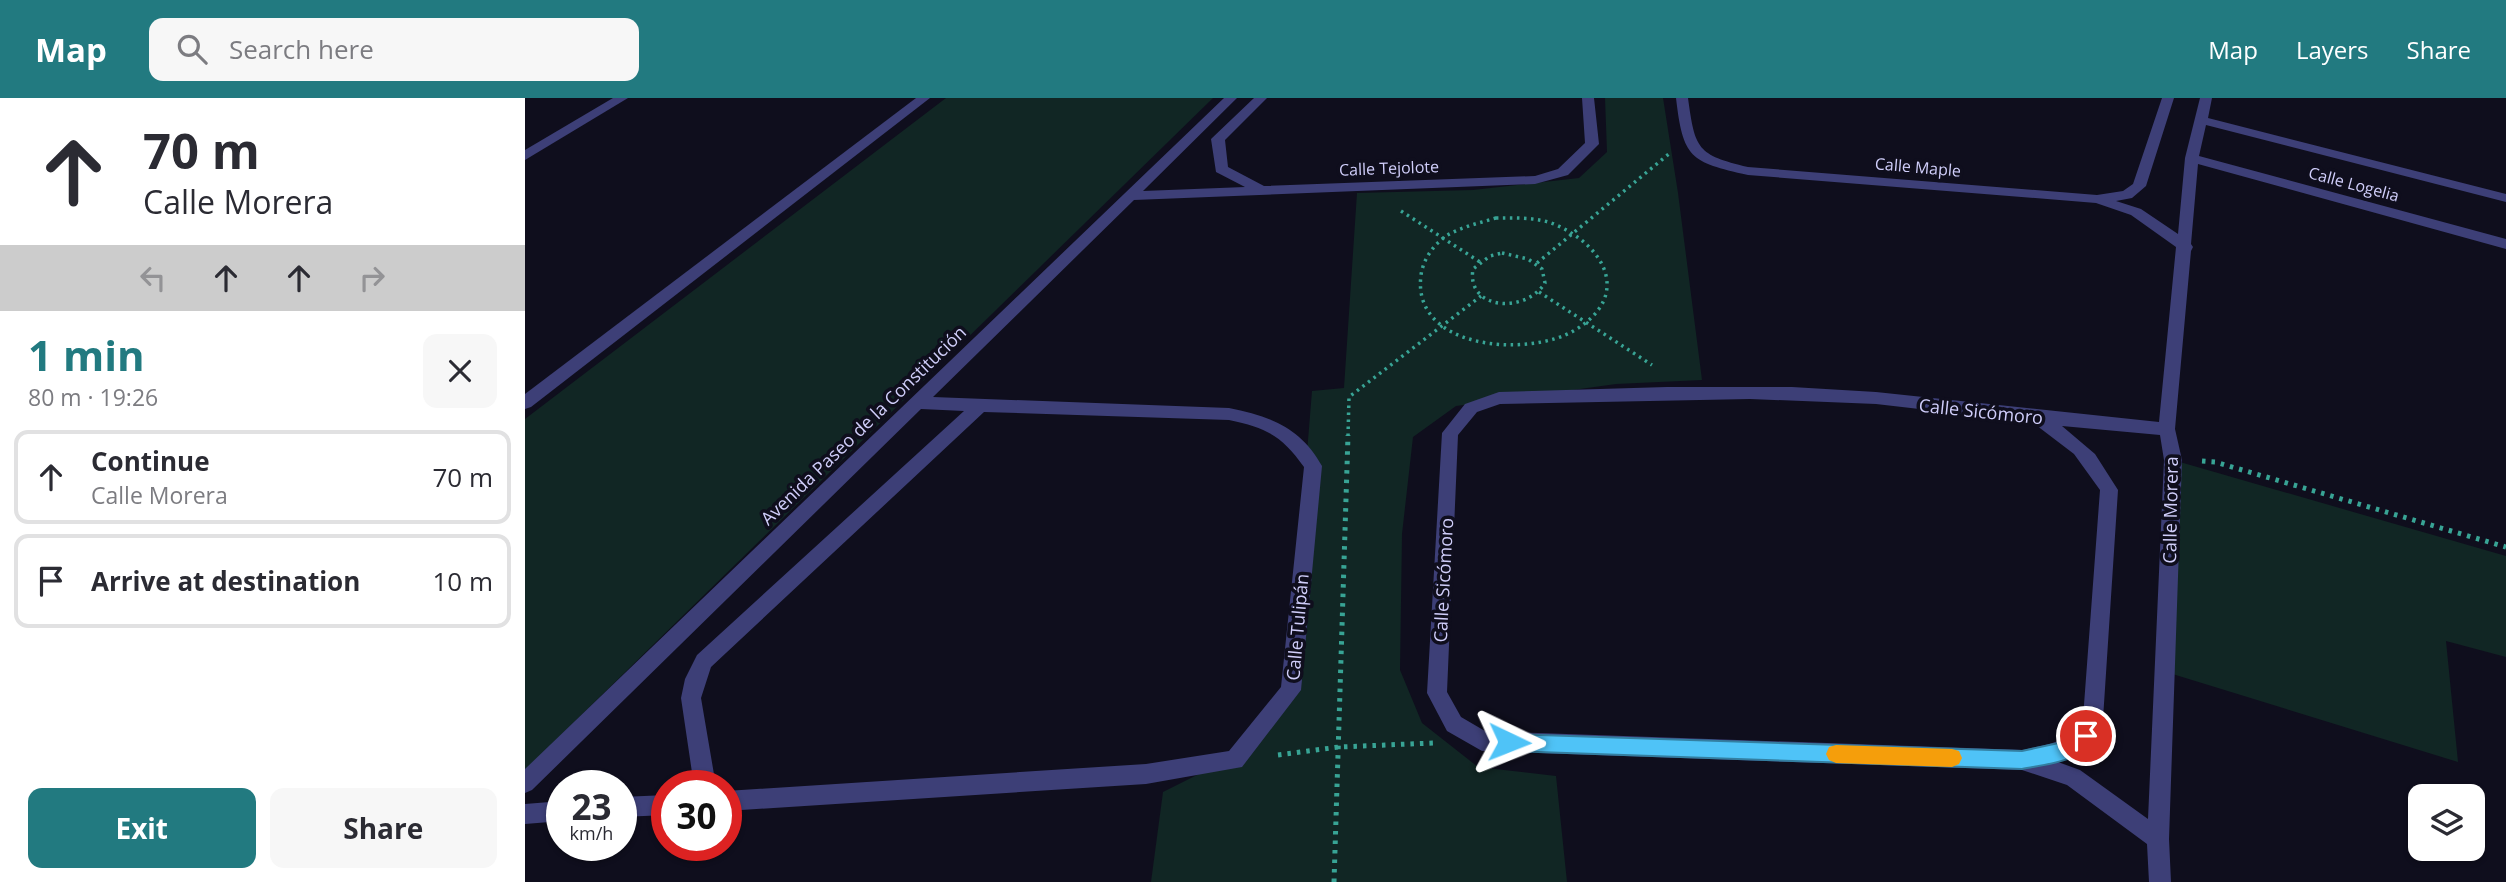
<!DOCTYPE html>
<html lang="en">
<head>
<meta charset="utf-8">
<style>
  :root { --surface:#fff; --page:#f7f7f7; --text:#2b2b33; --muted:#7c7c81; --line:#e1e1e2; --accent:#227a80 }
  body { margin:0; font-family:"Open Sans",sans-serif; background:var(--page); color:var(--text); height:100vh; display:flex; flex-direction:column; font-size:26px; white-space:nowrap }
  * { box-sizing:border-box; margin:0 }
  p { font-size:23px; color:var(--muted) }
  .icon { flex:none; width:38px; height:38px; fill:none; stroke:currentColor; stroke-width:2; stroke-linecap:round; stroke-linejoin:round }
  .map { position:relative; flex:1; overflow:hidden }
  .panel { display:flex; flex-direction:column; background:var(--surface); width:525px }
  .panel>* { flex:none }
  .top-card { background:#fff; color:var(--text); overflow:hidden }
  .tools { position:absolute; left:1883px; top:686px; display:grid; gap:14px }
  .tools a { display:grid; place-items:center; width:77px; height:77px; border-radius:14px; background:var(--surface); box-shadow:0 2px 5px #0004; font-size:35px }
  .speed { position:absolute; left:21px; top:672px; display:flex; gap:14px; font-size:35px; font-weight:700; text-align:center }
  .speed>* { display:grid; place-content:center; width:91px; height:91px; border-radius:50%; background:var(--surface); box-shadow:0 2px 5px #0004; line-height:1 }
  .speed small { font-size:18px; font-weight:400 }
  .speed .limit { border:10px solid #d22; background:#fff; color:#111 }
  .pin { position:absolute; display:grid; place-items:center; width:60px; height:60px; color:#fff; margin:-30px; border:4px solid #fff; border-radius:50%; box-shadow:0 2px 7px #0007 }
  .me { position:absolute; width:77px; margin:-38px; rotate:92deg; stroke-linejoin:round; filter:drop-shadow(0 0 5px #0008) }
  .turn { display:flex; align-items:center; gap:24px; height:147px; padding:0 28px; font-size:32px }
  .turn .icon { width:91px; height:91px; stroke-width:2.5 }
  .turn b { display:block; font-size:49px; line-height:60px }
  .lanes { display:flex; align-items:center; height:66px; padding:0 28px; background:#0003; justify-content:center; gap:35px; direction:ltr }
  .lanes .off { opacity:.35 }
  .round { display:grid; place-items:center; flex:none; width:74px; height:74px; border-radius:14px; background:var(--page) }
  .overview { display:flex; align-items:center; justify-content:space-between; height:119px; padding:0 28px }
  h1 { font-size:42px; font-weight:700; line-height:52px; color:var(--accent) }
  .button { display:flex; gap:14px; margin-top:auto; padding:14px 28px }
  .button a { flex:1; height:80px; border-radius:14px; background:var(--accent); color:#fff; font-size:28px; font-weight:700; line-height:80px; text-align:center }
  .button a+a { background:var(--page); color:var(--text) }
  ul { padding:0; list-style:none }
  li { display:flex; align-items:center; gap:21px; height:94px; margin:0 14px 10px; padding:0 14px; border:4px solid var(--line); border-radius:14px }
  li div { flex:1 }
  li b { display:block; font-size:26px }
  li em { font-style:normal }
  header { display:flex; align-items:center; gap:42px; box-sizing:border-box; height:98px; padding:0 35px; background:var(--accent); color:#fff }
  header strong { font-size:33px }
  nav { display:flex; gap:38px; margin-inline-start:auto; font-size:24px }
  .search { width:490px; height:63px; background:var(--page); display:flex; align-items:center; gap:18px; box-sizing:border-box; padding:0 24px; border-radius:14px; color:var(--muted); font-size:26px }
  main { display:flex; flex:1; min-height:0 }
  .map>svg:first-child { display:block }
  .green { fill:#112624 }
  .lines { fill:none; stroke-linecap:round; stroke-linejoin:round }
  .path-far1 { stroke:#38a495; stroke-width:3.5; stroke-dasharray:2.5 4.5; stroke-linecap:butt }
  .path { stroke:#38a495; stroke-width:5; stroke-dasharray:3.5 6; stroke-linecap:butt }
  .minor { fill:#3d3f77; fill-rule:evenodd }
  .route { fill:#4fc3f7; stroke:#337fa1; stroke-width:2 }
  .slow { fill:#f59e0b }
  .labels { text-anchor:middle; dominant-baseline:central; stroke-width:7; stroke-linejoin:round; paint-order:stroke }
  .far-street-label { font-size:16px; fill:#d0cefa; stroke:#0f0e1d }
  .street-label { font-size:18px; fill:#d0cefa; stroke:#0f0e1d }
</style>
</head>
<body>
<header>
<strong>Map</strong>
<div class="search"><svg class="icon" aria-label="search" viewBox="0 0 24 24"><circle cx="10" cy="10" r="6"/><path d="M15 15l6 6"/></svg>Search here</div>
<nav><a>Map</a><a>Layers</a><a>Share</a></nav>
</header>
<main>
<section class="panel">
<div class="top-card">
<div class="turn"><svg class="icon" aria-label="ahead" viewBox="0 0 24 24"><path d="M12 20V5M6 11l6-6 6 6"/></svg><div><b>70 m</b>Calle Morera</div></div>
<div class="lanes"><svg class="icon off" aria-label="left" viewBox="0 0 24 24"><path d="M17 20v-9H6M10 6l-5 5 5 5"/></svg><svg class="icon" aria-label="ahead" viewBox="0 0 24 24"><path d="M12 20V5M6 11l6-6 6 6"/></svg><svg class="icon" aria-label="ahead" viewBox="0 0 24 24"><path d="M12 20V5M6 11l6-6 6 6"/></svg><svg class="icon off" aria-label="right" viewBox="0 0 24 24"><path d="M7 20v-9h11M14 6l5 5-5 5"/></svg></div>
</div>
<div class="overview"><div><h1>1 min</h1><p>80 m · 19:26</p></div><a class="round"><svg class="icon" aria-label="close" viewBox="0 0 24 24"><path d="M6 6l12 12M18 6L6 18"/></svg></a></div>
<ul>
<li><svg class="icon" aria-label="ahead" viewBox="0 0 24 24"><path d="M12 20V5M6 11l6-6 6 6"/></svg><div><b>Continue</b><p>Calle Morera</p></div><em>70 m</em></li>
<li><svg class="icon" aria-label="arrive" viewBox="0 0 24 24"><path d="M6 21V4h12l-3 4 3 4H6"/></svg><div><b>Arrive at destination</b></div><em>10 m</em></li>
</ul>
<div class="button"><a>Exit</a><a>Share</a></div>
</section>
<div class="map">
<svg width="1981" height="784" viewBox="0 0 1981 784">
  <rect width="100%" height="100%" fill="#0f0e1d"/>
  <g class="green">
    <polygon points="421,0 688,0 0,672 0,321"/>
    <polygon points="1080,0 1138,0 1153,95 1177,282 1091,286 931,308 888,339 877,436 875,572 897,625 953,669 1031,678 1042,784 626,784 638,694 692,667 762,602 787,293 819,290 832,95 948,92 1054,80 1082,54"/>
    <polygon points="1648,362 1981,458 1981,559 1921,543 1933,664 1641,574"/>
  </g>
  <g class="lines">
    <g class="path-far1">
      <polyline points="876,113 955,164"/>
      <path d="M971,120C990,120 1011,119 1029,126C1079,147 1108,197 1050,232C1004,260 886,252 896,177C898,162 908,147 921,138C936,129 954,125 971,120Z"/>
      <path d="M977,155L1003,161L1017,171L1020,185C999,217 941,211 948,171L965,158Z"/>
      <polyline points="1012,165 1145,55"/>
      <polyline points="1014,194 1127,267"/>
      <polyline points="823,338 824,299 956,198"/>
    </g>
    <g class="path">
      <polyline points="1677,363 1690,364 1981,449"/>
      <polyline points="753,657 814,649 908,645"/>
      <polyline points="809,784 823,337"/>
    </g>
    <g class="minor">
      <polygon points="88,0 103,0 0,62 0,52"/>
      <polygon points="391,0 405,0 6,309 0,311 0,296"/>
      <path d="M699,0H712L618,93L720,89L691,74L686,41L729,0H742L700,42L703,69L739,88L1010,78L1033,71L1060,45L1057,0H1069L1074,46L1043,77L1010,86L609,102L408,299L704,310C745,318 776,330 797,368L776,592L717,669L621,686L201,713V693L621,666L704,653L756,589L779,369C757,338 742,330 704,322L459,314L186,569L176,600L191,688H169L156,600L160,581L172,557L439,313L396,311L7,692L0,695V671Z"/>
      <path d="M1151,0H1163C1170,51 1172,57 1223,69L1572,97L1598,93L1608,86L1637,0H1649L1621,88L1607,100L1591,103L1616,111L1653,136L1660,60L1675,0H1687L1683,20L1981,96V104L1681,27L1674,58L1981,141V151L1673,66L1666,146L1668,149L1666,153L1650,331L1657,362L1644,741L1646,784H1624L1622,746L1542,687L1497,672L957,653L922,633L902,595L917,335L940,306L974,294L1142,289H1267L1351,294L1634,324L1651,149L1606,117L1571,105L1223,77C1165,64 1158,60 1151,0ZM1225,301L1351,306L1507,324L1549,356L1575,392L1558,620C1545,645 1523,646 1498,652L960,633L936,619L922,594L933,337L952,314L975,306ZM1537,328L1635,337L1639,362L1623,721L1555,672L1533,664C1557,655 1568,644 1578,621L1593,392L1570,356Z"/>
      <polygon points="142,697 142,717 96,719 96,699"/>
      <polygon points="37,703 37,723 0,726 0,706"/>
    </g>
  </g>
  <path class="route" d="M1561,629L1567,632L1570,638C1559,664 1521,666 1497,671L984,653L977,651L974,644L977,638L984,636L1497,653L1538,644Z"/>
  <polygon class="slow" points="1311,647 1427,651 1434,653 1437,660 1434,666 1427,669 1311,665 1304,662 1301,656 1304,649"/>
  <g class="labels">
    <g class="far-street-label">
      <text transform="translate(1393 69) rotate(5)">Calle Maple</text>
      <text transform="translate(864 70) rotate(-2)">Calle Tejolote</text>
      <text transform="translate(1829 86) rotate(15)">Calle Logelia</text>
    </g>
    <g class="street-label">
      <text transform="translate(1456 313) rotate(6)">Calle Sicómoro</text>
      <text transform="translate(338 327) rotate(-44)">Avenida Paseo de la Constitución</text>
      <text transform="translate(1645 412) rotate(-89)">Calle Morera</text>
      <text transform="translate(918 482) rotate(-87)">Calle Sicómoro</text>
      <text transform="translate(772 529) rotate(-85)">Calle Tulipán</text>
    </g>
  </g>
</svg>
<div class="tools">
<a><svg class="icon" aria-label="layers" viewBox="0 0 24 24"><path d="M12 4l9 5-9 5-9-5zM3 14l9 5 9-5"/></svg></a>
</div>
<div class="speed"><div>23<small>km/h</small></div><div class="limit">30</div></div>
<div class="pin" style="left:1561px;top:638px;background:#d93025"><svg class="icon" aria-label="arrive" viewBox="0 0 24 24"><path d="M6 21V4h12l-3 4 3 4H6"/></svg></div>
<svg class="me" style="left:984px;top:644px" viewBox="-20 -20 40 40"><path d="M0-17L14 15 0 8-14 15z" fill="#4fc3f7" stroke="#fff" stroke-width="4"/></svg>
</div>
</main>
</body>
</html>
